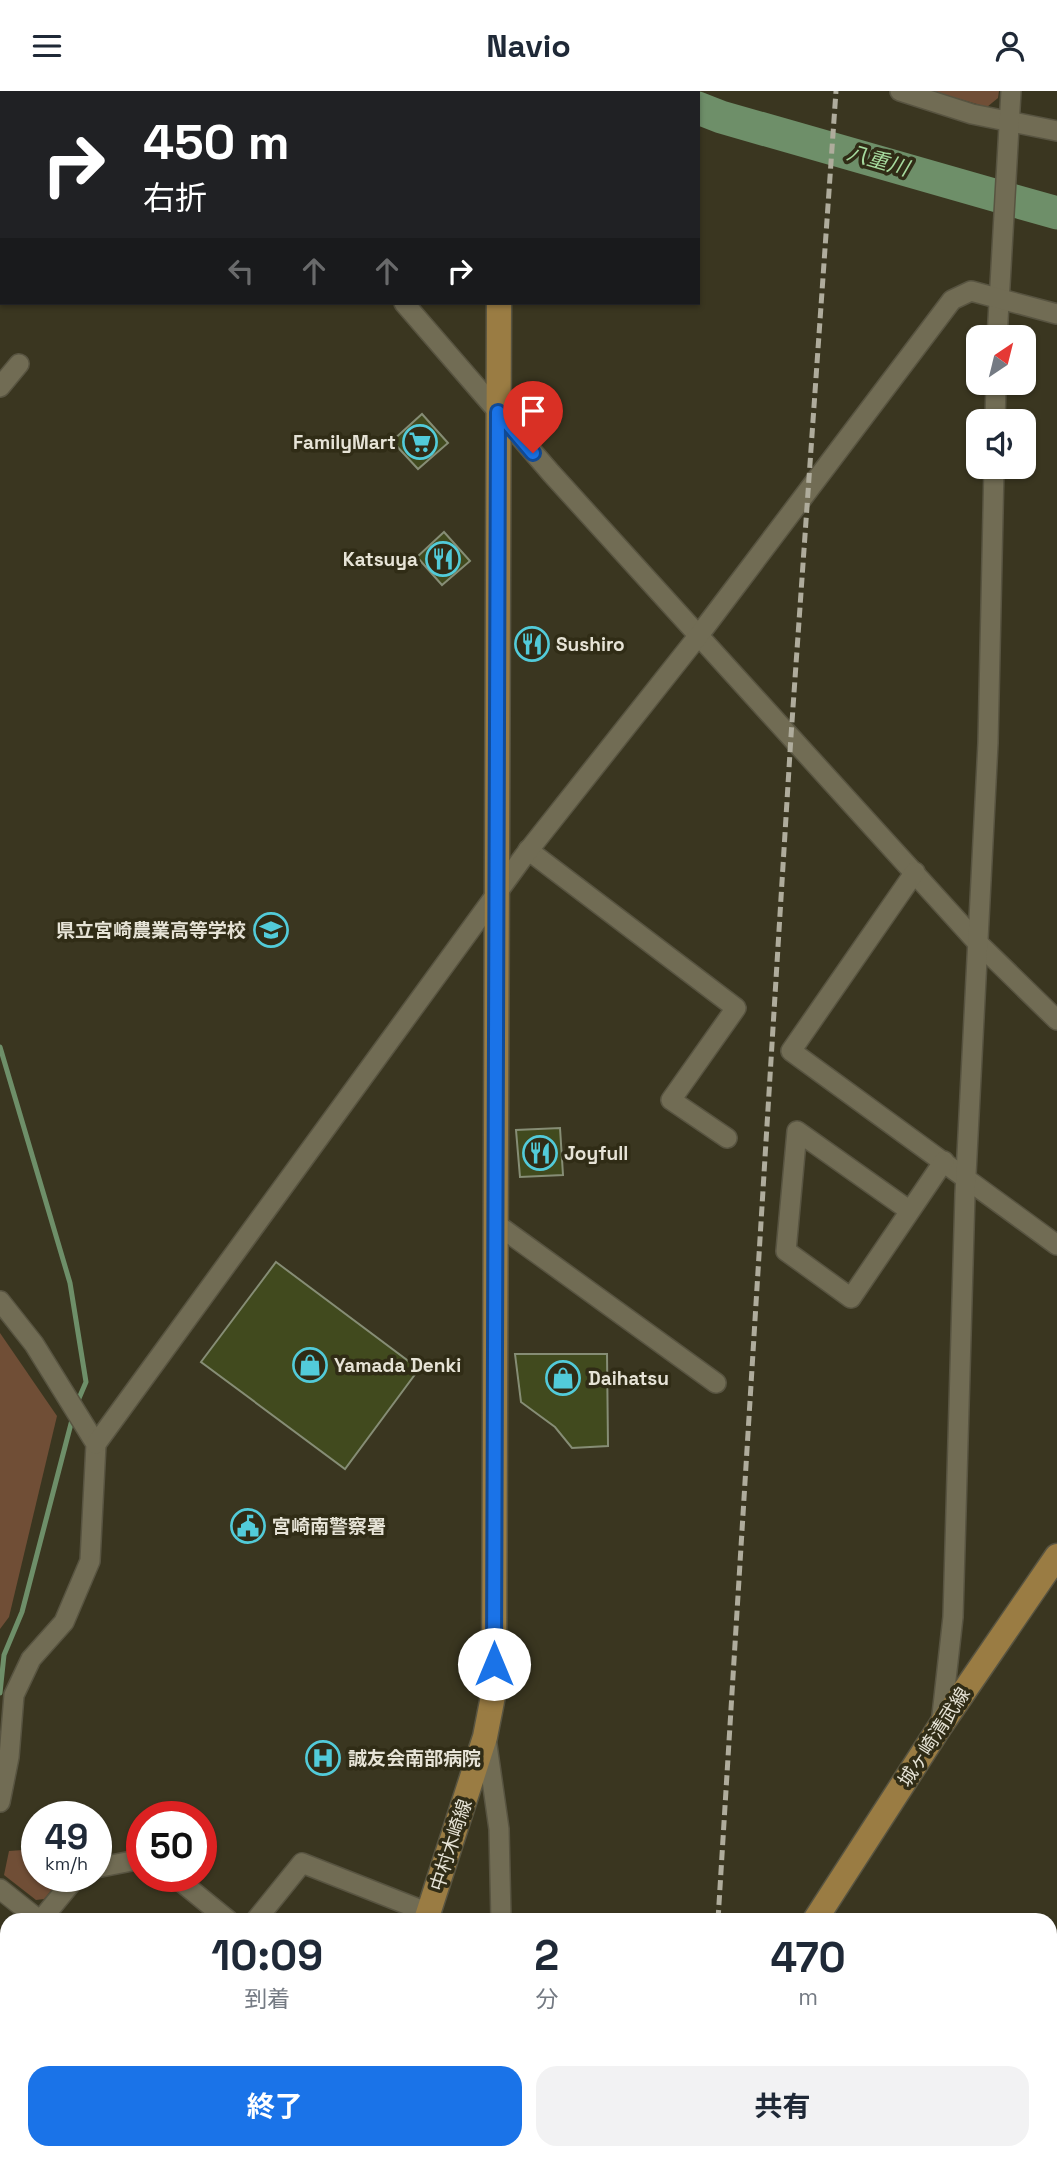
<!DOCTYPE html>
<html lang="ja">
<head>
<meta charset="utf-8">
<style>
  :root { --surface:#fff; --page:#f2f2f3; --text:#1f2937; --muted:#747a83; --accent:#1a73e8 }
  body { margin:0; font-family:"Space Grotesk","Noto Sans JP",sans-serif; background:var(--page); color:var(--text); height:100vh; display:flex; flex-direction:column; font-size:26px; white-space:nowrap }
  * { box-sizing:border-box; margin:0 }
  p { font-size:23px; color:var(--muted) }
  .icon { flex:none; width:38px; height:38px; fill:none; stroke:currentColor; stroke-width:2; stroke-linecap:round; stroke-linejoin:round }
  .map { position:relative; flex:1; overflow:hidden }
  .panel { position:absolute; left:0px; top:1822px; width:1057px; height:247px; display:flex; flex-direction:column; background:var(--surface); border-radius:21px 21px 0 0; box-shadow:0 2px 5px #0004 }
  .panel>* { flex:none }
  .top-card { position:absolute; left:0px; top:0px; width:700px; height:214px; box-shadow:0 2px 5px #0004; background:#202124; color:#fff; overflow:hidden }
  .needle { width:46px; rotate:35deg }
  .controls { position:absolute; left:966px; top:234px; display:grid; gap:14px }
  .controls a { display:grid; place-items:center; width:70px; height:70px; border-radius:14px; background:var(--surface); box-shadow:0 2px 5px #0004; font-size:35px }
  .speed { position:absolute; left:21px; top:1710px; display:flex; gap:14px; font-size:35px; font-weight:700; text-align:center }
  .speed>* { display:grid; place-content:center; width:91px; height:91px; border-radius:50%; background:var(--surface); box-shadow:0 2px 5px #0004; line-height:1 }
  .speed small { font-size:18px; font-weight:400 }
  .speed .limit { border:10px solid #d22; background:#fff; color:#111 }
  .pin { position:absolute; display:grid; place-items:center; width:60px; height:60px; color:#fff; margin:-72px -30px; border-radius:50% 50% 50% 0; rotate:-45deg; box-shadow:0 0 7px #0007 }
  .pin .icon { rotate:45deg }
  .me { position:absolute; width:77px; margin:-38px; rotate:0deg; stroke-linejoin:round; filter:drop-shadow(0 0 5px #0008) }
  .turn { display:flex; align-items:center; gap:24px; height:147px; padding:0 28px; font-size:32px }
  .turn .icon { width:91px; height:91px; stroke-width:2.5 }
  .turn b { display:block; font-size:49px; line-height:60px }
  .lanes { display:flex; align-items:center; height:66px; padding:0 28px; background:#0003; justify-content:center; gap:35px; direction:ltr }
  .lanes .off { opacity:.35 }
  .eta { display:flex; justify-content:space-evenly; align-items:center; height:119px; text-align:center }
  .eta b { font-size:42px; font-weight:700; line-height:49px }
  .primary-button { display:flex; gap:14px; margin-top:auto; padding:14px 28px }
  .primary-button a { flex:1; height:80px; border-radius:21px; background:var(--accent); color:#fff; font-size:28px; font-weight:700; line-height:80px; text-align:center }
  .primary-button a+a { background:var(--page); color:var(--text) }
  header { display:flex; justify-content:space-between; align-items:center; height:91px; padding:0 28px; background:var(--surface); font-size:32px; font-weight:700 }
  .map>svg:first-child { display:block }
  .green { fill:#704e36 }
  .lines { fill:none; stroke-linecap:round; stroke-linejoin:round }
  .stream { stroke:#6e8f69; stroke-width:5 }
  .river { stroke:#6e8f69; stroke-width:33 }
  .building { fill:#414a1e; stroke:#868d75; stroke-width:2 }
  .minor-casing { stroke:#585441; stroke-width:22 }
  .major-casing { stroke:#585441; stroke-width:27 }
  .minor { stroke:#716c54; stroke-width:19 }
  .major { stroke:#9a7c43; stroke-width:24 }
  .rail { stroke:#afac9c; stroke-width:5; stroke-dasharray:10 5; stroke-linecap:butt }
  .route-casing { stroke:#114b97; stroke-width:18 }
  .route { stroke:#1a73e8; stroke-width:12 }
  .labels { text-anchor:middle; dominant-baseline:central; stroke-width:7; stroke-linejoin:round; paint-order:stroke }
  .poi-label { font-size:19px; font-weight:bold; fill:#e6e3d6; stroke:#302c16; text-anchor:start }
  .street-label { font-size:19px; fill:#e6e3d6; stroke:#302c16 }
  .water-label { font-size:21px; font-style:italic; fill:#a5d99d; stroke:#302c16 }
</style>
</head>
<body>
<header><svg class="icon" aria-label="menu" viewBox="0 0 24 24"><path d="M4 6h16M4 12h16M4 18h16"/></svg>Navio<svg class="icon" aria-label="person" viewBox="0 0 24 24"><circle cx="12" cy="8" r="4"/><path d="M4 21q1-7 8-7t8 7"/></svg></header>
<div class="map">
<svg width="1057" height="2068" viewBox="0 0 1057 2068">
  <rect width="100%" height="100%" fill="#3a3620"/>
  <g class="green">
    <polygon points="932,0 999,0 998,7 987,16"/>
    <polygon points="0,1242 57,1325 9,1526 0,1538"/>
    <polygon points="37,1758 37,1785 63,1785 44,1808 36,1809 4,1784 9,1760"/>
  </g>
  <g class="lines">
    <g class="stream">
      <polyline points="0,956 70,1192 86,1291 77,1312"/>
      <polyline points="0,1602 4,1564 22,1521 73,1325"/>
    </g>
    <g class="river">
      <polyline points="661,0 664,2"/>
      <polyline points="698,17 721,26 1057,122"/>
    </g>
  </g>
  <g class="building">
    <polygon points="422,323 448,352 418,378 392,350"/>
    <polygon points="444,441 470,470 442,494 417,466"/>
    <polygon points="560,1037 563,1084 520,1086 516,1039"/>
    <polygon points="276,1171 419,1278 345,1378 201,1271"/>
    <polygon points="515,1263 607,1263 608,1355 572,1357 555,1336 521,1311"/>
    <polygon points="0,2024 7,2031 7,2061 0,2068"/>
  </g>
  <g class="lines">
    <g class="minor-casing">
      <g id="minor">
        <polyline points="214,0 216,2"/>
        <polyline points="900,0 972,23 1057,40"/>
        <polyline points="67,2 69,0"/>
        <polyline points="84,2 92,0"/>
        <polyline points="0,59 2,57"/>
        <polyline points="404,212 551,382 976,850 1057,929"/>
        <polyline points="997,247 1011,0"/>
        <polyline points="0,296 19,273"/>
        <polyline points="995,331 996,292"/>
        <polyline points="528,759 736,917 671,1009 727,1047"/>
        <polyline points="915,781 791,960 1057,1154"/>
        <polyline points="910,1120 797,1040 786,1160 851,1207 944,1070"/>
        <polyline points="495,1132 716,1292"/>
        <polyline points="0,1210 34,1253 96,1353 90,1470 64,1531 31,1568 14,1604 9,1666 0,1711"/>
        <polyline points="96,1353 524,765 699,544 952,209 971,200 1057,223"/>
        <polyline points="941,1633 953,1526 965,1103 988,652 994,376"/>
        <polyline points="486,1647 499,1738 501,1829"/>
        <polyline points="96,1777 142,1768"/>
        <polyline points="174,1785 228,1829"/>
        <polyline points="0,1798 39,1829"/>
        <polyline points="41,1829 77,1785"/>
        <polyline points="256,1829 302,1772 429,1822"/>
        <path d="M148,2062C173,2068 205,2068 230,2062"/>
        <polyline points="11,2068 18,2062"/>
        <polyline points="462,2068 463,2062"/>
      </g>
    </g>
    <g class="major-casing">
      <g id="major">
        <polyline points="500,2 500,0"/>
        <polyline points="426,1829 485,1646 494,1600 499,212"/>
        <polyline points="815,1829 941,1634 1057,1465"/>
        <polyline points="0,1951 7,1956"/>
        <polyline points="138,2062 147,2068"/>
        <polyline points="261,2068 266,2062"/>
        <polyline points="596,2068 602,2062"/>
      </g>
    </g>
    <use href="#minor" class="minor"/>
    <use href="#major" class="major"/>
    <g class="rail">
      <polyline points="718,1829 791,645 836,0"/>
      <polyline points="702,2068 702,2062"/>
    </g>
  </g>
  <g class="lines">
    <g class="route-casing">
      <polyline id="route" points="494,1573 498,321 533,362"/>
    </g>
    <use href="#route" class="route"/>
  </g>
  <defs>
    <g id="supermarket-ring" transform="scale(1.75)"><circle r="9.5" fill="#302c16" stroke="#52cbd9" stroke-width="1.5"/><path d="M-6-5.5h2.5l.6 2H6L4.5 2H-2.5L-4.4-4H-6ZM-1.5 3.2a1.3 1.3 0 1 0 .1 0ZM3 3.2a1.3 1.3 0 1 0 .1 0Z" fill="#52cbd9"/></g>
    <g id="restaurant-ring" transform="scale(1.75)"><circle r="9.5" fill="#302c16" stroke="#52cbd9" stroke-width="1.5"/><path d="M-5-6h1v4h1v-4h1v4h1v-4h1v5L-1.5 .5V6h-2V.5L-5-1ZM5-6V6H3V1.5H1.5Q1.5-4 5-6Z" fill="#52cbd9"/></g>
    <g id="school-ring" transform="scale(1.75)"><circle r="9.5" fill="#302c16" stroke="#52cbd9" stroke-width="1.5"/><path d="M0-5L7-2L0 1L-7-2ZM-4 1L0 2.5L4 1V4Q0 6-4 4Z" fill="#52cbd9"/></g>
    <g id="shop-ring" transform="scale(1.75)"><circle r="9.5" fill="#302c16" stroke="#52cbd9" stroke-width="1.5"/><path d="M-5-2.5h2.3a2.7 3.5 0 0 1 5.4 0H5L5.5 6h-11ZM-1.5-2.5h3a1.5 2.3 0 0 0-3 0Z" fill="#52cbd9"/></g>
    <g id="civic-ring" transform="scale(1.75)"><circle r="9.5" fill="#302c16" stroke="#52cbd9" stroke-width="1.5"/><path d="M-.6-6.5H3V-4.5H.6V-3L4-1V1h2V6H-6V1h2V-1L-.6-3ZM-1.2 2.5V6h2.4V2.5Z" fill="#52cbd9"/></g>
    <g id="hospital-ring" transform="scale(1.75)"><circle r="9.5" fill="#302c16" stroke="#52cbd9" stroke-width="1.5"/><path d="M-5-5h3v3.5h4V-5h3V5h-3V1.5h-4V5h-3Z" fill="#52cbd9"/></g>
  </defs>
  <g fill-rule="evenodd">
    <use href="#supermarket-ring" x="420" y="351"/>
    <use href="#restaurant-ring" x="443" y="468"/>
    <use href="#restaurant-ring" x="532" y="553"/>
    <use href="#school-ring" x="271" y="839"/>
    <use href="#restaurant-ring" x="540" y="1062"/>
    <use href="#shop-ring" x="310" y="1274"/>
    <use href="#shop-ring" x="563" y="1287"/>
    <use href="#civic-ring" x="248" y="1435"/>
    <use href="#hospital-ring" x="323" y="1667"/>
  </g>
  <g class="labels">
    <g class="poi-label">
      <text x="396" y="351" text-anchor="end">FamilyMart</text>
      <text x="418" y="468" text-anchor="end">Katsuya</text>
      <text x="556" y="553">Sushiro</text>
      <text x="246" y="839" text-anchor="end">県立宮崎農業高等学校</text>
      <text x="564" y="1062">Joyfull</text>
      <text x="334" y="1274">Yamada Denki</text>
      <text x="588" y="1287">Daihatsu</text>
      <text x="272" y="1435">宮崎南警察署</text>
      <text x="348" y="1667">誠友会南部病院</text>
    </g>
    <g class="street-label">
      <text transform="translate(934 1646) rotate(-57)">城ヶ崎清武線</text>
      <text transform="translate(451 1754) rotate(-72)">中村木崎線</text>
    </g>
    <g class="water-label">
      <text transform="translate(878 69) rotate(16)">八重川</text>
    </g>
  </g>
</svg>
<div class="controls">
<a><svg class="needle" viewBox="-14 -14 28 28"><path d="M0-13l5 13h-10z" fill="#e53935"/><path d="M0 13l5-13h-10z" fill="#747a83"/></svg></a>
<a><svg class="icon" aria-label="sound" viewBox="0 0 24 24"><path d="M4 9h4l5-4v14l-5-4H4zM17 9q2 3 0 6"/></svg></a>
</div>
<div class="speed"><div>49<small>km/h</small></div><div class="limit">50</div></div>
<div class="pin" style="left:533px;top:362px;background:#d93025"><svg class="icon" aria-label="arrive" viewBox="0 0 24 24"><path d="M6 21V4h12l-3 4 3 4H6"/></svg></div>
<svg class="me" style="left:494px;top:1573px" viewBox="-20 -20 40 40"><circle r="19" fill="#fff"/><path d="M0-13L10 11 0 6-10 11z" fill="#1a73e8"/></svg>
<div class="top-card">
<div class="turn"><svg class="icon" aria-label="right" viewBox="0 0 24 24"><path d="M7 20v-9h11M14 6l5 5-5 5"/></svg><div><b>450 m</b>右折</div></div>
<div class="lanes"><svg class="icon off" aria-label="left" viewBox="0 0 24 24"><path d="M17 20v-9H6M10 6l-5 5 5 5"/></svg><svg class="icon off" aria-label="ahead" viewBox="0 0 24 24"><path d="M12 20V5M6 11l6-6 6 6"/></svg><svg class="icon off" aria-label="ahead" viewBox="0 0 24 24"><path d="M12 20V5M6 11l6-6 6 6"/></svg><svg class="icon" aria-label="right" viewBox="0 0 24 24"><path d="M7 20v-9h11M14 6l5 5-5 5"/></svg></div>
</div>
<section class="panel">
<div class="eta">
<div><b>10:09</b><p>到着</p></div>
<div><b>2</b><p>分</p></div>
<div><b>470</b><p>m</p></div>
</div>
<div class="primary-button"><a>終了</a><a>共有</a></div>
</section>
</div>
</body>
</html>
